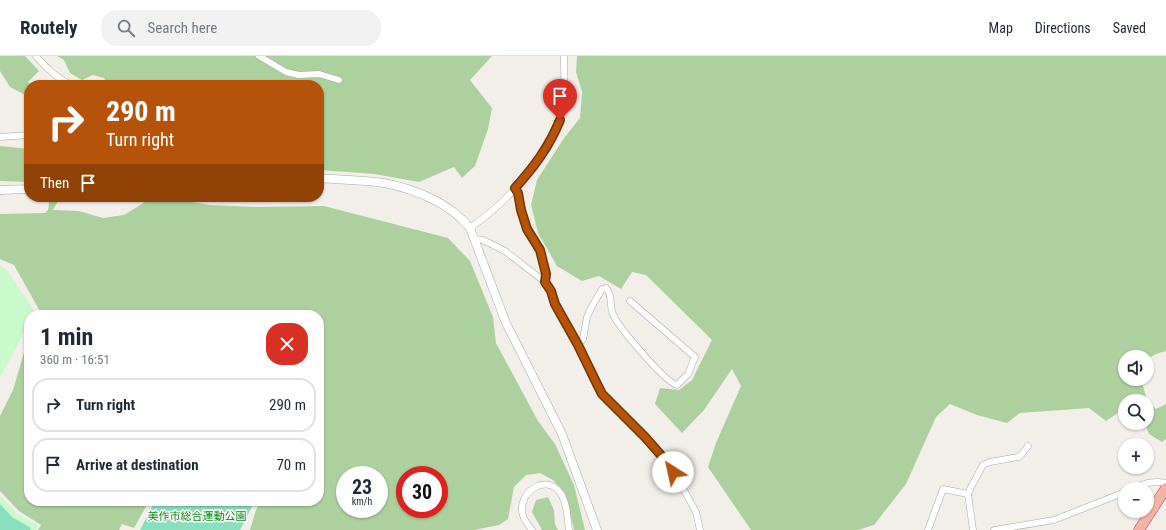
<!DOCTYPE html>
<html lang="en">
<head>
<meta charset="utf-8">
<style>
  :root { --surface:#fff; --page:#f2f2f3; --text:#1f2937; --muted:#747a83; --line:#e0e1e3 }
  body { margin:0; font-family:"Roboto Condensed","Noto Sans JP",sans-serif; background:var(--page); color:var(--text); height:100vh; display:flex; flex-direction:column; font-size:15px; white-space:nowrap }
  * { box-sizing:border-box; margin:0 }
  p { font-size:13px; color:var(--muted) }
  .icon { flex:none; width:22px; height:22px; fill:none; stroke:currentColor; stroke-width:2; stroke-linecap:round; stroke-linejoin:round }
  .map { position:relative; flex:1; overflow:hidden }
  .drawer { position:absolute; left:24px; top:254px; width:300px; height:196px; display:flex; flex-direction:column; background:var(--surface); border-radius:16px; box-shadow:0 1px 3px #0004 }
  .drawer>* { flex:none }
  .banner { position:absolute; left:24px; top:24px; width:300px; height:122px; border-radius:16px; box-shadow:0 1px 3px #0004; background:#b45309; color:#fff; overflow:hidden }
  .fabs { position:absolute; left:1118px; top:294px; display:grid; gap:8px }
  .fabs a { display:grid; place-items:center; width:36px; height:36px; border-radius:50%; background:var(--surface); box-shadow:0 1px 3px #0004; font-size:20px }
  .speed { position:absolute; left:336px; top:410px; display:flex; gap:8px; font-size:20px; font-weight:700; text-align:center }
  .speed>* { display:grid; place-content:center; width:52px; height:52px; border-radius:50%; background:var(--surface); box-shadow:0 1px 3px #0004; line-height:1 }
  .speed small { font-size:10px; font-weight:400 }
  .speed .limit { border:6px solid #d22; background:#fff; color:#111 }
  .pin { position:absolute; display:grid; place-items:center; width:34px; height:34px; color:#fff; margin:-41px -17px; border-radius:50% 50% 50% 0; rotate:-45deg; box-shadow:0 0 4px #0007 }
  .pin .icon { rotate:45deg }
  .me { position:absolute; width:44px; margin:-22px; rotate:325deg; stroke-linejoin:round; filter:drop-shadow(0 0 3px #0008) }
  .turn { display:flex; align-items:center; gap:14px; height:84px; padding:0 16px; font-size:18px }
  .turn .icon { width:52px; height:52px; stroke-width:2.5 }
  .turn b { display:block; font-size:28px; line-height:34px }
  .then { display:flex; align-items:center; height:38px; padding:0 16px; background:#0003; gap:8px; font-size:15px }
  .round { display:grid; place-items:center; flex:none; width:42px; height:42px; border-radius:16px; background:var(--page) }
  .headline { display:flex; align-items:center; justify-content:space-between; height:68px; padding:0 16px }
  h1 { font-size:24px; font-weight:700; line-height:30px }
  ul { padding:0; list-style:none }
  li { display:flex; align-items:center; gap:12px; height:54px; margin:0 8px 6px; padding:0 8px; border:2px solid var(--line); border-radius:16px }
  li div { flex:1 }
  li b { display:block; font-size:15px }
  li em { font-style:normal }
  header { display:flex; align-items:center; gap:24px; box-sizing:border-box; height:56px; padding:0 20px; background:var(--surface); border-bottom:1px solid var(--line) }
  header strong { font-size:19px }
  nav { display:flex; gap:22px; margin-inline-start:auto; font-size:14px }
  .search { width:280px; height:36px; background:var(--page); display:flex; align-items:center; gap:10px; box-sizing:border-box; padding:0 14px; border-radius:16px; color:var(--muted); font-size:15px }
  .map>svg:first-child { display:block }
  .forest { fill:#add19e; fill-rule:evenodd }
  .park { fill:#c8facc }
  .pitch { fill:#88e0be }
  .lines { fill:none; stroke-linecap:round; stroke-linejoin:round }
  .minor-casing { stroke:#a9a9a9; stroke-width:7 }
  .tertiary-casing { stroke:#a9a9a9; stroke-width:9 }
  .trunk-casing { stroke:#dc2a67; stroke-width:11 }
  .minor { stroke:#fff; stroke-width:6 }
  .tertiary { stroke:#fff; stroke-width:8 }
  .trunk { stroke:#f2b4a3; stroke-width:10 }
  .route-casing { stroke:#753606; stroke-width:10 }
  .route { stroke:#b45309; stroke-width:7 }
  .labels { text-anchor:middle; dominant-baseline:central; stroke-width:3; stroke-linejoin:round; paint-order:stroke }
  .park-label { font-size:11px; fill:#0c8416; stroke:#fff }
</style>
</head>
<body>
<header>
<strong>Routely</strong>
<div class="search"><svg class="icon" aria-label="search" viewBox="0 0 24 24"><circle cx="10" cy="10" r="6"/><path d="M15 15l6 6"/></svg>Search here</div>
<nav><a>Map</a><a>Directions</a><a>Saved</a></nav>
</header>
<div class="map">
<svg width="1166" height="474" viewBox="0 0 1166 474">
  <rect width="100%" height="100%" fill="#f2efe9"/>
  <g class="forest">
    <polygon points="0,0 25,0 39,15 28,26 31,29 29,29 29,41 10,31 0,15"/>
    <polygon points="57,0 492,0 470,24 492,52 488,73 475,110 462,122 454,111 419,126 374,118 319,114 319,29 108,29 104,22 93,19 82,24 70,17 64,4"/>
    <polygon points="577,0 1166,0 1166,295 1156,298 1147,303 1147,301 1125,301 1125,323 1141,323 1147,344 1156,353 1166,348 1166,383 1162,386 1149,378 1145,367 1147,367 1147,345 1125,345 1125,352 1106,365 1089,352 1020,357 1007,367 977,359 950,348 936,361 906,428 874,469 858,474 751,474 708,411 716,387 741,330 732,313 704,354 682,377 655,348 660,332 679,334 692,324 712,284 646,219 632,216 621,233 599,220 582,225 557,210 538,177 531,149 537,124 564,82 580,62 582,36 576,16"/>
    <polygon points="0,90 29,93 29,126 0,125"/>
    <path d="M50,141H64L58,145L53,154L79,155L103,162L124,159L145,146L173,143L210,149L256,151L324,150L448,182L470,205L493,261L496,287L538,365L555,388L574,429L585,474H574L565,437L553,424L540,417L526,419L514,431L508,463L499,469L474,474H250L256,454L261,445H319V259H40L41,257L14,209L0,203V158L45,157L48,154ZM345,419H379V453H345ZM405,419H439V453H405Z"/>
    <polygon points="29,279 29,445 149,445 134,472 122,468 119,474 38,474 41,469 19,455 0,435 0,360 13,334"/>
    <polygon points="548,441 554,454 555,468 558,474 542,474 532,456 536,444"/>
  </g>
  <g class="park">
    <polygon points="0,209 7,214 35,256 33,259 29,259 29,267 0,322"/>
    <polygon points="0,440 16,457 38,469 36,474 0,474"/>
  </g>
  <g class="pitch">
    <polygon points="155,445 255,445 240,474 140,474"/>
    <polygon points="0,448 12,461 31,472 30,474 0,474"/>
  </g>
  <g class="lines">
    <g class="minor-casing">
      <g id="minor">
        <path d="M36,0C46,12 57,22 71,29"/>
        <polyline points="259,0 286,16 299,19 319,18 339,24"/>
        <polyline points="0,81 29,79"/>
        <path d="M515,132C521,140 523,160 526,171C529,179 535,185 539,193C543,202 546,216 545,226"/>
        <path d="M470,172C503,149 548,104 560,64C566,44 564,21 564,0"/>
        <polyline points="474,183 483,184 505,195 545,226 551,235 555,249 578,289 602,337 645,381 667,406 685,436 696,456 700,474"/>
        <path d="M578,289L583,283L587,261L591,252L602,233L606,232C613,239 609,250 613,258C618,271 666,327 677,329L688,318L695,301L630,245"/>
        <path d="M1131,433C1143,428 1153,424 1166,427"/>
        <path d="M532,474C528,469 522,462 522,455C520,434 548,417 561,438C568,449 567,462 569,474"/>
        <polyline points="928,474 943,433 968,438"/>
        <polyline points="973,474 968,438 971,431 983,409 990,406 1018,401 1022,398 1028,390"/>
        <polyline points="994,474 1054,464 1125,436"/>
      </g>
    </g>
    <g class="tertiary-casing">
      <g id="tertiary">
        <path d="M319,122C340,124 363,124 384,127C415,133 450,147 470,172L506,267L562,378L597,474"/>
        <polyline points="0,134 29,133"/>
      </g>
    </g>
    <g class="trunk-casing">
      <polyline id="trunk" points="1139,474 1166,432"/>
    </g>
    <use href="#minor" class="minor"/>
    <use href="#tertiary" class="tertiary"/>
    <use href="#trunk" class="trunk"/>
  </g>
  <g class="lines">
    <g class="route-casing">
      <path id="route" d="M560,64C549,91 534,111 515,132L518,137L521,154L527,173L540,194L546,218L545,226L551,235L555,248L578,289L596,326L602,338L645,381L667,406L673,416"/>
    </g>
    <use href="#route" class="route"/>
  </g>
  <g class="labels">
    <g class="park-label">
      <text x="197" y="460">美作市総合運動公園</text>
    </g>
  </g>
</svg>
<div class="fabs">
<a><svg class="icon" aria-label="sound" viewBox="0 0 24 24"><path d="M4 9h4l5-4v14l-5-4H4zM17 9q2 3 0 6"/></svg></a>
<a><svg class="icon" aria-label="search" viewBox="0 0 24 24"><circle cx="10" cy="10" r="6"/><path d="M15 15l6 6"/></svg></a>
<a>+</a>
<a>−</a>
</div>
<div class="speed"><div>23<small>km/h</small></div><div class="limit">30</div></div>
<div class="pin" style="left:560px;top:64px;background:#d93025"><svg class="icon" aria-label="arrive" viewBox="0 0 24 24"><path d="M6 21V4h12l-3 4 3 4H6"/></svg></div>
<svg class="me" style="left:673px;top:416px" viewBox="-20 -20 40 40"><circle r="19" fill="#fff"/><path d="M0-13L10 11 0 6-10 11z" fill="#b45309"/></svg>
<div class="banner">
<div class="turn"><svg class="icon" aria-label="right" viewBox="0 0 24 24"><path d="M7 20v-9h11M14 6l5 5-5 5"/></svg><div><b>290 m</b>Turn right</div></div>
<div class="then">Then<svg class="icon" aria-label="arrive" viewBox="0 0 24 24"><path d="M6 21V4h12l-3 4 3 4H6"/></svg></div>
</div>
<section class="drawer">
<div class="headline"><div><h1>1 min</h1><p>360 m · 16:51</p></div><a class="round" style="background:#d93025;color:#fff"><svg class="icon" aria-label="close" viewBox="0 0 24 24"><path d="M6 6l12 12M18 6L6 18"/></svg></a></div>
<ul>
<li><svg class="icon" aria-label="right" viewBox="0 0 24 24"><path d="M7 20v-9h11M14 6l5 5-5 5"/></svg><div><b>Turn right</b></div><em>290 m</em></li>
<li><svg class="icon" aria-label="arrive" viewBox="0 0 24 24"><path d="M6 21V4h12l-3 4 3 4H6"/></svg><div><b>Arrive at destination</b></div><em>70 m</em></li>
</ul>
</section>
</div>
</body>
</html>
